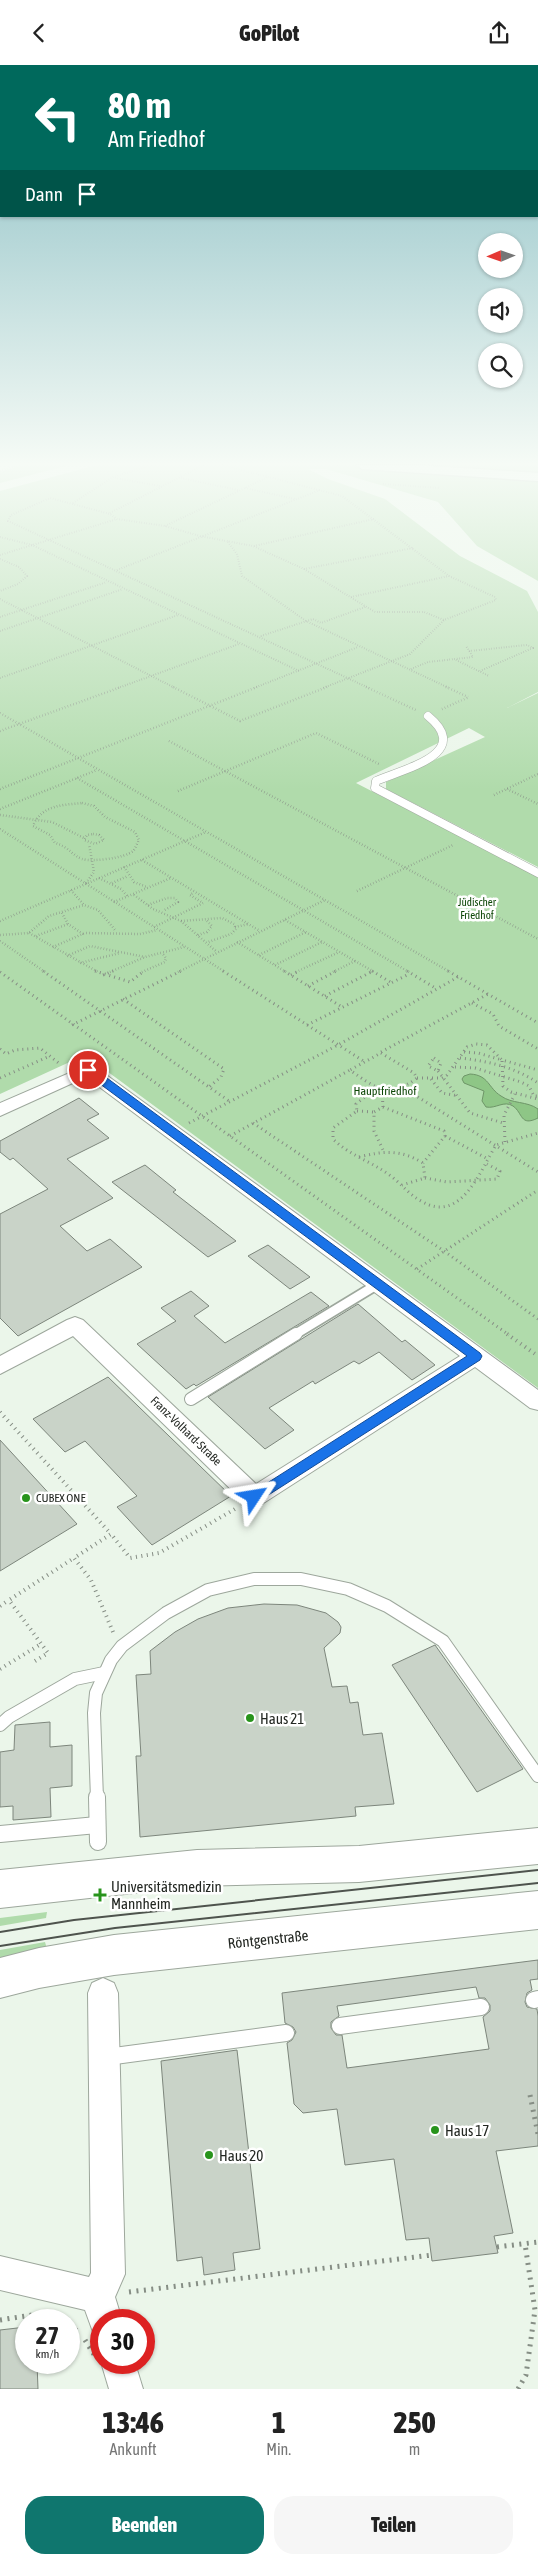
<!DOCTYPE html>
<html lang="de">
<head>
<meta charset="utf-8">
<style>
  :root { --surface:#fff; --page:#f6f6f6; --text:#222; --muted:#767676; --accent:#0f766e }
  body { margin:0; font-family:"Asap Condensed",sans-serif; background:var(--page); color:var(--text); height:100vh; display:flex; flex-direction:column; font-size:19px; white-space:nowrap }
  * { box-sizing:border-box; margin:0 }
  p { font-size:16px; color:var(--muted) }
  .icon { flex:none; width:28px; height:28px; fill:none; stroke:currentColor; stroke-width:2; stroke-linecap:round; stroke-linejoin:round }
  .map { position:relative; height:2324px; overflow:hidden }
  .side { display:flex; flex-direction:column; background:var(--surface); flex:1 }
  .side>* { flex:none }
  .banner { position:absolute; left:0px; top:0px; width:539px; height:152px; box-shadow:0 1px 4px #0004; background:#00695c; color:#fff; overflow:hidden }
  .needle { width:32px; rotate:268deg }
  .fabs { position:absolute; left:478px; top:168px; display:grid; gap:10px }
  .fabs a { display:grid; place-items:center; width:45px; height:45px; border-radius:50%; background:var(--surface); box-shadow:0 1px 4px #0004; font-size:25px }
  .speed { position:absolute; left:15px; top:2244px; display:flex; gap:10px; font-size:25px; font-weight:700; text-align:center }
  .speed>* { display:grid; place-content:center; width:65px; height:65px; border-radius:50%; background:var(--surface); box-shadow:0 1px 4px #0004; line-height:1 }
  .speed small { font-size:12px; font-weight:400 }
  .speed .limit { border:8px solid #d22; background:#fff; color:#111 }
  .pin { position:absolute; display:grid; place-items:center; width:42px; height:42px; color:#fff; margin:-21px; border:2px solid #fff; border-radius:50%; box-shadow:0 1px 5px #0007 }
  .me { position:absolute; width:55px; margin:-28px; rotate:57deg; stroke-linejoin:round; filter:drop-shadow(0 0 4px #0008) }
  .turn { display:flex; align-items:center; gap:18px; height:105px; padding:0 25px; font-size:22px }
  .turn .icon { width:65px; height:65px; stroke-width:2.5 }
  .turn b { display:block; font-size:35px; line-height:42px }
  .then { display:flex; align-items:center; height:48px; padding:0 25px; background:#0003; gap:10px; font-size:19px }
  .eta { display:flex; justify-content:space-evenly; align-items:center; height:85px; text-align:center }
  .eta b { font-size:30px; font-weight:800; line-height:35px }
  .primary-button { display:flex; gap:10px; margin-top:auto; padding:10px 25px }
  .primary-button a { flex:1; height:58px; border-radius:20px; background:var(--accent); color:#fff; font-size:20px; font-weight:800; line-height:58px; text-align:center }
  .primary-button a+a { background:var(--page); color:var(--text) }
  header { display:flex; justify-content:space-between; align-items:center; height:65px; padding:0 25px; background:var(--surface); font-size:22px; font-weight:800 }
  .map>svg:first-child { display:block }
  .green { fill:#b0dbab }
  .water { fill:#8ec686; stroke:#6e9668 }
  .building { fill:#c9d3c8; stroke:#7d867c; fill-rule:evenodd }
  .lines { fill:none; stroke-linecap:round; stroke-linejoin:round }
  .service-far3-casing { stroke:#9da79c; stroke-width:9 }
  .service-far2-casing { stroke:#9da79c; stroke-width:12 }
  .service-far1-casing { stroke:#9da79c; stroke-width:14 }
  .service-casing { stroke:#9da79c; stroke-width:18 }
  .minor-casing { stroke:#9da79c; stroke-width:2 }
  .tertiary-casing { stroke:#9da79c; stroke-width:3 }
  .secondary-casing { stroke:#9da79c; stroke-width:2 }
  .path-far4 { stroke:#868e85; stroke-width:2; stroke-dasharray:0.5 2; stroke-linecap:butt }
  .path-far3 { stroke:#868e85; stroke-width:2.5; stroke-dasharray:0.5 2.5; stroke-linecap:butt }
  .path-far2 { stroke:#868e85; stroke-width:3; stroke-dasharray:1 4; stroke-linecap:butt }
  .path-far1 { stroke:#868e85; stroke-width:4; stroke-dasharray:1 4.5; stroke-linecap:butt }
  .path { stroke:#868e85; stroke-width:5; stroke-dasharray:2 5.5; stroke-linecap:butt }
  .service-far3 { stroke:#fff; stroke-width:8 }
  .service-far2 { stroke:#fff; stroke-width:9 }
  .service-far1 { stroke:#fff; stroke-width:12 }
  .service { stroke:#fff; stroke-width:16 }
  .minor { fill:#fff; fill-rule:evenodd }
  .tertiary { fill:#fff; fill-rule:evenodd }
  .secondary { fill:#fff; fill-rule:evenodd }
  .tram { stroke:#4e534d; stroke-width:2 }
  .route { fill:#1a73e8; stroke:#114b97 }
  .poi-dot { fill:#28941c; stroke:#fff; stroke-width:2 }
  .labels { text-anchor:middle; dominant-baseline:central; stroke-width:5; stroke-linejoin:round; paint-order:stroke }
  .far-park-label { font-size:11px; fill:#0c4606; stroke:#fff }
  .park-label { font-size:12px; fill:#0c4606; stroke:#fff }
  .street-label { font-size:12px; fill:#232722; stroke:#fff }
  .poi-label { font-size:12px; fill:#232722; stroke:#fff; text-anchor:start }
  .near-poi-label { font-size:15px; fill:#232722; stroke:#fff; text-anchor:start }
  .near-street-label { font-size:15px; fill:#232722; stroke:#fff }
</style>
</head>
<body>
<header><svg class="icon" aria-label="back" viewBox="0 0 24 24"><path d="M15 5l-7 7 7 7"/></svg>GoPilot<svg class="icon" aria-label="share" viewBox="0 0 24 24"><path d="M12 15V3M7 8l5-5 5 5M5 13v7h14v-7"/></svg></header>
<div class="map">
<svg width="538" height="2324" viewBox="0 0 538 2324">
  <rect width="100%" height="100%" fill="#ebf6ea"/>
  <g class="green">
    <polygon points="24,400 70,400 0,418 0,407"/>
    <polygon points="97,400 538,400 538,516 477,481 438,437 326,404 308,404 328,414 385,434 460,491 527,526 538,547 538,627 507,643 538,628 538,802 386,724 386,717 485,672 469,663 356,718 538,812 538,1323 85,990 0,1029 0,426"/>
    <polygon points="47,1847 46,1853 0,1861 0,1853"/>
    <polygon points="45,1877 47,1884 0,1895 0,1885"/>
  </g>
  <path class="water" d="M470,1009C489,1010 488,1023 501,1031C512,1039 527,1036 538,1044V1053C520,1062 523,1048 513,1041C504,1035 496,1044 486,1042L482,1036L484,1026L464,1018L462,1014L464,1011Z"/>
  <g class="building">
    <polygon points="79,1033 99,1049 87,1055 109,1073 67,1094 113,1133 60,1161 87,1186 110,1174 142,1202 18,1271 0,1253 0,1149 48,1124 13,1093 10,1095 0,1087 0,1076"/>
    <polygon points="145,1100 176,1125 173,1127 236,1176 208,1192 112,1117"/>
    <polygon points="268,1180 310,1212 290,1224 248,1191"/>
    <polygon points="191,1226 209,1241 194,1251 225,1278 311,1227 329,1241 196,1321 194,1319 186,1324 137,1279 176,1256 161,1243"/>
    <polygon points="358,1239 402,1277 405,1275 435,1300 412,1315 379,1287 359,1299 354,1296 315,1319 313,1316 269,1343 294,1365 265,1384 208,1332"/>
    <polygon points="108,1312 231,1431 152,1480 117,1442 137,1431 85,1376 65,1387 33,1354"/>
    <polygon points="0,1375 77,1459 0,1506"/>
    <polygon points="264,1539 297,1540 326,1548 338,1557 341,1562 340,1568 324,1583 332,1622 347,1621 350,1638 358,1637 363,1670 382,1668 394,1739 355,1742 356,1751 140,1772 136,1691 141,1691 136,1610 151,1609 150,1586 175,1567 198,1554 228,1543"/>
    <polygon points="435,1580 523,1704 477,1727 392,1600"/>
    <polygon points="50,1657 50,1682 72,1680 72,1721 50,1723 51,1752 13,1755 13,1741 0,1742 0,1687 14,1685 15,1660"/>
    <path d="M538,1895V1914L530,1915L532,1925L527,1928L525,1937L527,1942L537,1944L538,1951V2081L496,2086L513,2168L494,2171L498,2188L432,2196L429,2173L406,2175L394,2094L345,2100L337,2044L303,2048L294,2039L287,1978L292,1975L296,1967L293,1962L285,1958L282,1928ZM476,1922L479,1933H485L490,1940V1946L483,1952L489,1984L347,2003L342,1970H336L331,1963V1957L339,1951L337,1941Z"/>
    <polygon points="237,1985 260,2184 233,2188 235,2205 204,2210 202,2192 177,2196 161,1996"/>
    <polygon points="26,2262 26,2298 37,2298 38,2324 0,2324 0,2265"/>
  </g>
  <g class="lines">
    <g class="service-far3-casing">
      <path id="service-far3" d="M428,651C474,689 403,704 376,716L375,723L538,808"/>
    </g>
    <g class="service-far2-casing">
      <polyline id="service-far2" points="294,1270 378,1219"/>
    </g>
    <g class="service-far1-casing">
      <g id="service-far1">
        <polyline points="191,1334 296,1269"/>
        <polyline points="0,1660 9,1652 75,1614 104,1608"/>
        <polyline points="97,1734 94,1648 96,1628 111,1595 122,1581 166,1548 208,1525 254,1514 301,1514 348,1524 387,1541 443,1576 538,1711"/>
      </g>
    </g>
    <g class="service-casing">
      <g id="service">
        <polyline points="97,1732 98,1777"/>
        <polyline points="0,1769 97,1760"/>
        <polyline points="534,1935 538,1934"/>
        <polyline points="340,1961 481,1942"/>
        <polyline points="107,1992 286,1968"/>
      </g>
    </g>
    <g class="minor-casing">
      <g id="minor">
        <polygon points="88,1000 94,1001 538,1325 538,1345 530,1343 475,1302 262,1439 254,1441 246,1439 73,1271 0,1309 0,1291 67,1255 75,1252 83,1255 256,1419 460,1291 86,1012 0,1051 0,1038"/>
        <polygon points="103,1913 114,1918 118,1928 125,2209 115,2232 122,2255 101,2255 101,2270 93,2267 85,2245 0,2225 0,2191 89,2212 91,2208 88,1928 92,1918"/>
        <polygon points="101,2297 135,2298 143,2324 109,2324"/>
      </g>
    </g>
    <g class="tertiary-casing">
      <polygon id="tertiary" points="356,400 415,400 538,408 538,416 362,404"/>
    </g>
    <g class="secondary-casing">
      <g id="secondary">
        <polygon points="538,1763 538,1799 359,1817 197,1821 0,1843 0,1805 197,1785 359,1781"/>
        <polygon points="538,1826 538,1864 114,1910 39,1923 0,1933 0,1893 39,1883 114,1870"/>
      </g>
    </g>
    <g class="path-far4">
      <polyline points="222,400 342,431 449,511 495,532 496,535 444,555 410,589 323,623"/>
      <polyline points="337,400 346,401"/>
      <polyline points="0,406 22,400"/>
      <polyline points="115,413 160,421"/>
      <polyline points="181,413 238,425"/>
      <polyline points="383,419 440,423"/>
      <polyline points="245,423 295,434"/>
      <polyline points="73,438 113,412 152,400"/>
      <polyline points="110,448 204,400"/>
      <polyline points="165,461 268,412"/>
      <polyline points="0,472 32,480 299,606"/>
      <polyline points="228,477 237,489 242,511 306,556 449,623"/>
      <polyline points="254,481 374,454"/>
      <polyline points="0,490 117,454"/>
      <polyline points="0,494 19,502 27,511 18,519 0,526"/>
      <polyline points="304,504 413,483"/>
      <polyline points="117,505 320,425"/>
      <polyline points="351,532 449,511"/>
      <polyline points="0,534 175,623"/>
      <polyline points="0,552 107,517"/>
      <polyline points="0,566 123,524"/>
      <polyline points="261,571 313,554 321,558 365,542"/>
      <polyline points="469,586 527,580 533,583 480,606"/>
      <polyline points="456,595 489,611"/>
      <polyline points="411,604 428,597 473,592 466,581"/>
      <polyline points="0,613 178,550"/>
      <polyline points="118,623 239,579"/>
      <polyline points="254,623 358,582"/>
      <polyline points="369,623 8,456 11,450 50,433 110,449 117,454 165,461 200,471 253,481 304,504 375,547 424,547 444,555"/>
    </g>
    <g class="path-far3">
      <polyline points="173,622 240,656 327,622"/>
      <polyline points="366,622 416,645"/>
      <polyline points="446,622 468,632"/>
      <polyline points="442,644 469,632"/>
      <polyline points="0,648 450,907"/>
      <polyline points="0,666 121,622"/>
      <polyline points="169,676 538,874"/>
      <polyline points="77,713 409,907"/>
      <polyline points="0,724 257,622"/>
      <polyline points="507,724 538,739"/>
      <polyline points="178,726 316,668 379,699"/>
      <polyline points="494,730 538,709"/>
      <path d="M82,738L94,741L105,752L135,767L139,775C137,778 136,783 133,786C126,793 92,797 82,794C72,790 69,782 55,778L50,770L33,761C41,740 63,740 82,738Z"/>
      <polyline points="0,744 97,705"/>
      <polyline points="0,750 52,757 84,773"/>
      <polyline points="0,764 225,907"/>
      <polygon points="93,769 99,770 104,775 95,779 84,775 87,770"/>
      <polyline points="142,795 260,866"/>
      <polyline points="124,802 134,817 147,822"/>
      <polyline points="99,813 121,824 128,832"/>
      <polyline points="86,818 94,807 89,779"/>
      <polyline points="112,818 128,811"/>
      <polyline points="71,825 84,840 98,845 116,866"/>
      <polyline points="357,826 453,780"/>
      <polyline points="134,830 153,844 181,856 217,887"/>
      <polyline points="114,837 171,813"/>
      <polyline points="148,840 167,833 175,833 178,837 163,846"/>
      <polyline points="62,848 68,859 83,869"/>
      <polyline points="285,855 374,907"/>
      <polyline points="0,856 206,767"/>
      <polyline points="181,856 222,853 234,859 236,864 231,869 208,877"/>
      <polyline points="154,862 203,838 190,830 194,827"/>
      <polyline points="235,862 249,859"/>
      <polyline points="29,868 98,907"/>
      <polyline points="0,870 29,868 49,851 84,840"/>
      <polyline points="198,870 207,867 212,861 207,856"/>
      <polyline points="36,871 68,859"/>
      <polyline points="0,876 45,907"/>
      <polyline points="237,877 286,907"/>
      <polyline points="53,882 85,868 140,869 157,865"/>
      <polyline points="259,890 306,867"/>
      <polyline points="67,891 90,881 145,892"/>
      <polyline points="80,898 120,888"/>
      <polyline points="275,900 322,877"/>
      <polyline points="110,907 145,892 184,882"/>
      <polyline points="142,907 165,897 166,893 162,888"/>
      <polyline points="178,907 325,835"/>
      <polyline points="296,907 339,887"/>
      <polyline points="333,907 355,896"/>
      <polyline points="370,907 373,906"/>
    </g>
    <g class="path-far2">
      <polyline points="43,906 229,1036"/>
      <polyline points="95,906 130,917 144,906"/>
      <polyline points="223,906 365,997"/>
      <polyline points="284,906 342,942"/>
      <polyline points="372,906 392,918"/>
      <polyline points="407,906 437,924"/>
      <polyline points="448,906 538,958"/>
      <polyline points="0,907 509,1270"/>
      <polyline points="103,910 113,906"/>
      <polyline points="291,910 299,906"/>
      <polyline points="308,921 336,906"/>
      <polyline points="325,931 373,906"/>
      <polyline points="123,934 224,1004 221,1012 209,1022"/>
      <polyline points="472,938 493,949 499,961 538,984"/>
      <polyline points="72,960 181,906"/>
      <polyline points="307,960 409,909"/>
      <polyline points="0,984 6,989 15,985 40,983 61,1000"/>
      <polyline points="381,987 488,929"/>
      <polyline points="464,987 478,988 502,995 503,1021 511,1027 538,1034"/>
      <path d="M381,988L414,1008L417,1013C389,1034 375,1023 350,1005Z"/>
      <polygon points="434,993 441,998 438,1006 428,1001"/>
      <path d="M460,993C487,996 515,1002 538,1018"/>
      <polyline points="455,1002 475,1003 521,1017 529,1021 534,1031 538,1031"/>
      <polyline points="438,1006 470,1048 503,1058"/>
      <polyline points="0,1013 50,991"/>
      <polyline points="417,1013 442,1013 447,1010 467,982 476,979 487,980 502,995 538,1005"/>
      <polyline points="431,1014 442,1028 459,1031"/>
      <path d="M376,1023L356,1039L357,1046L333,1063V1074C349,1090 370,1096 388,1109C400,1117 408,1129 421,1136C461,1160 480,1106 496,1080L538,1068"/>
      <polyline points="405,1024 538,1107"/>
      <polyline points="382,1026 383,1042 374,1047 374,1066 383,1085"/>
      <polyline points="383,1042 444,1066 445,1071 423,1098"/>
      <polyline points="357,1046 374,1047"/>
      <polyline points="189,1058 338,980 458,912"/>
      <polyline points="253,1058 444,1186 538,1254"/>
      <polyline points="230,1071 350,1005"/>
      <polyline points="445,1071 488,1094"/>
      <polyline points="505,1077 504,1050 515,1029"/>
      <path d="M359,1092C384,1086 400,1084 423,1098L425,1113L402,1120"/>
      <polyline points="425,1113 447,1117 497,1114 500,1106 487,1099"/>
      <polyline points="417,1204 538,1125"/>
    </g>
    <g class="path-far1">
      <polyline points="507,1269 538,1291"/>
      <polyline points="0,1347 111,1469"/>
      <polyline points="0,1541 9,1535"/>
      <polyline points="113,1567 91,1515 74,1493 111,1469 130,1493 159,1488 235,1444"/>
      <polyline points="35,1596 48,1588 9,1535 74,1493"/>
      <polyline points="0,1604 41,1579"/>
    </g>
    <g class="path">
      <polyline points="530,2030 538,2069"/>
      <polyline points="497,2182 538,2177"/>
      <polyline points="129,2227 432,2190"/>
      <polyline points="0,2255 32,2250 59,2255"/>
      <polyline points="69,2260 80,2268"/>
      <polyline points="85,2275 95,2291"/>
      <polyline points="518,2324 526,2310 535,2245 525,2179"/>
    </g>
    <use href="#service-far3" class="service-far3"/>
    <use href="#service-far2" class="service-far2"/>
    <use href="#service-far1" class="service-far1"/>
    <use href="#service" class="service"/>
    <use href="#minor" class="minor"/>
    <use href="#tertiary" class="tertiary"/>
    <use href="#secondary" class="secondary"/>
    <g class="tram">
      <polyline points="0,1867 74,1855 538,1805"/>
      <polyline points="0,1881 115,1863 538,1818"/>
    </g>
  </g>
  <linearGradient id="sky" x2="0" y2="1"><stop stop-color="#84bbc1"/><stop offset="0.55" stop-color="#f6fbf6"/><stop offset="1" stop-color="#f6fbf6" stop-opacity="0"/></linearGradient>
  <rect width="538" height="725" fill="url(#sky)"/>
  <polygon class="route" points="84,1002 92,1002 480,1288 482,1291 480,1295 259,1436 250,1436 248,1432 250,1429 467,1291 84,1007"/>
  <g class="poi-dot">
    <circle cx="26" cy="1433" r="5"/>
    <circle cx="250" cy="1653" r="5"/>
    <path d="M97.5 1822.5h5v5h5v5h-5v5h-5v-5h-5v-5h5z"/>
    <circle cx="435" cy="2065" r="5"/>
    <circle cx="209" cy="2090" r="5"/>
  </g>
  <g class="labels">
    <g class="far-park-label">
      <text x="477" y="837">Jüdischer<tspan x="477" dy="13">Friedhof</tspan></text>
    </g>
    <g class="park-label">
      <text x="385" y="1026">Hauptfriedhof</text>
    </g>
    <g class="street-label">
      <text transform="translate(186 1366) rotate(44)">Franz-Volhard-Straße</text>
    </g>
    <g class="poi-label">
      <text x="36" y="1433">CUBEX ONE</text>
    </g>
    <g class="near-poi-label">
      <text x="260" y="1653">Haus 21</text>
      <text x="111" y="1821">Universitätsmedizin<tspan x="111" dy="17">Mannheim</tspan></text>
      <text x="445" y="2065">Haus 17</text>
      <text x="219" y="2090">Haus 20</text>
    </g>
    <g class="near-street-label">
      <text transform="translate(268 1874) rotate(-6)">Röntgenstraße</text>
    </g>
  </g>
</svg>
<div class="fabs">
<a><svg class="needle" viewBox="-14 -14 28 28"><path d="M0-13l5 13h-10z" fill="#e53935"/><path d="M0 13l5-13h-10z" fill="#767676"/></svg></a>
<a><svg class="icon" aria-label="sound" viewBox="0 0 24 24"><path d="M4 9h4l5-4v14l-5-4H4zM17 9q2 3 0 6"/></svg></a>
<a><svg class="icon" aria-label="search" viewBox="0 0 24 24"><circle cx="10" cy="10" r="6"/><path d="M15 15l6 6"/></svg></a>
</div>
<div class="speed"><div>27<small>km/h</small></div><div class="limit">30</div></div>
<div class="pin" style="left:88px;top:1005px;background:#d93025"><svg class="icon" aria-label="arrive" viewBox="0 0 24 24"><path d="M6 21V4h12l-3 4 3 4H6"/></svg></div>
<svg class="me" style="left:254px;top:1432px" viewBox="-20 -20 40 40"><path d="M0-17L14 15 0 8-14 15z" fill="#1a73e8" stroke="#fff" stroke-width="4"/></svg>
<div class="banner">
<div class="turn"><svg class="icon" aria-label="left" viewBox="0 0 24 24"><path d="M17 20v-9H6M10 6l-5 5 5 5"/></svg><div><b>80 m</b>Am Friedhof</div></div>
<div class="then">Dann<svg class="icon" aria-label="arrive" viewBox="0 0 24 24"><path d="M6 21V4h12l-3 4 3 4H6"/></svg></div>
</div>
</div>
<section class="side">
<div class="eta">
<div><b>13:46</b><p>Ankunft</p></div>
<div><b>1</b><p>Min.</p></div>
<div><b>250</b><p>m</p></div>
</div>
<div class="primary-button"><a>Beenden</a><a>Teilen</a></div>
</section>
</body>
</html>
